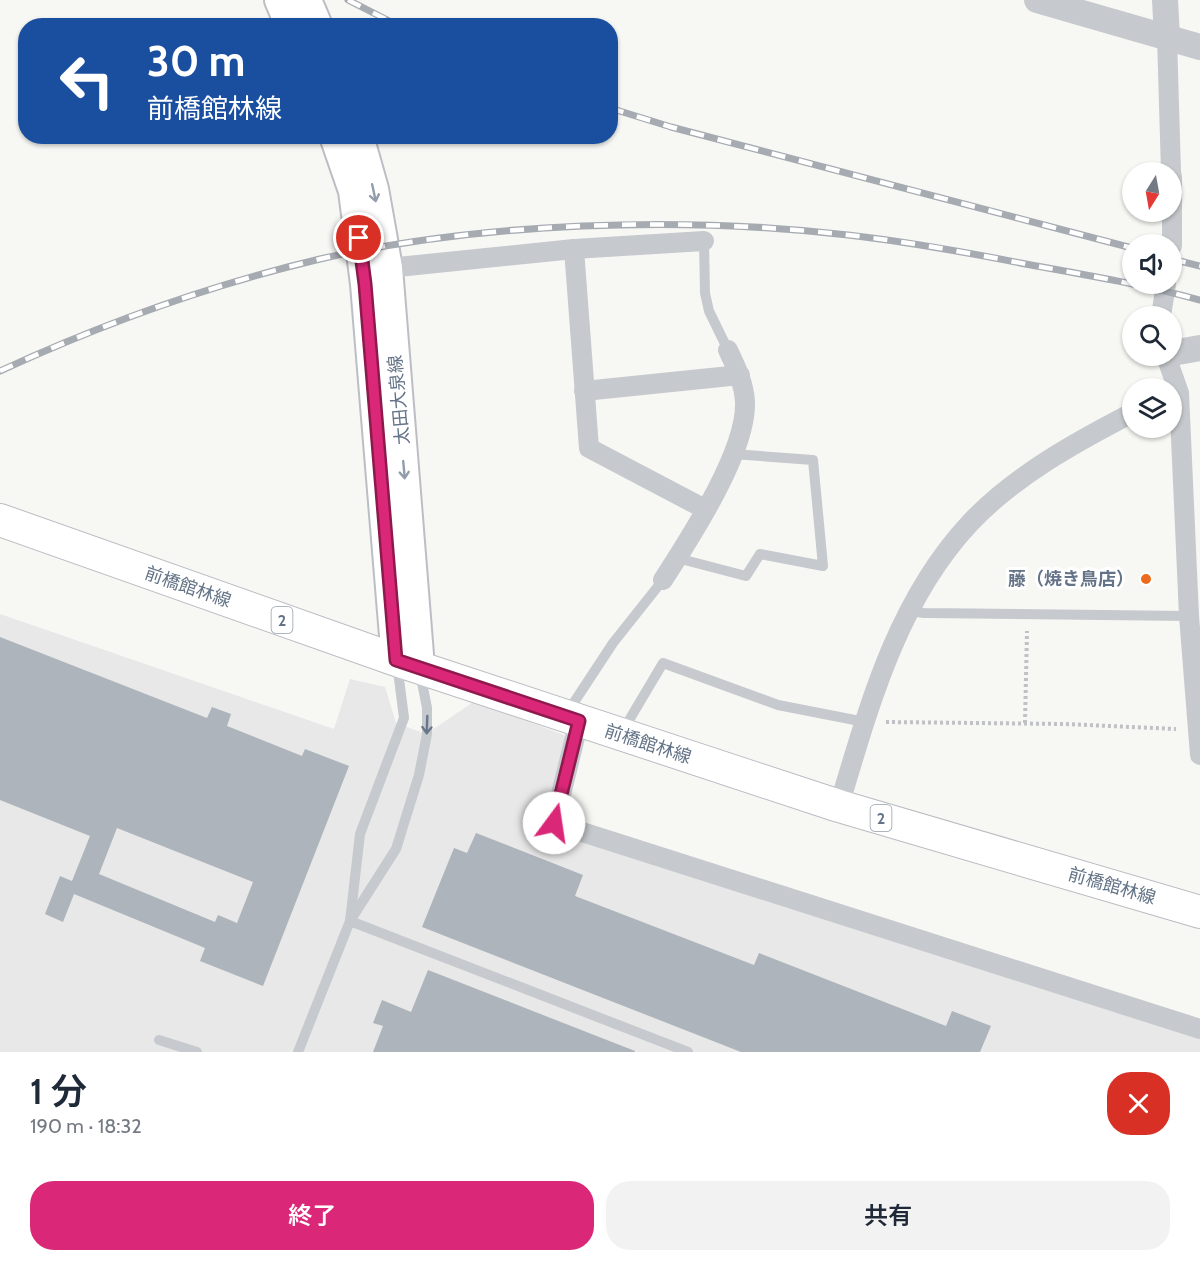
<!DOCTYPE html>
<html lang="ja">
<head>
<meta charset="utf-8">
<style>
  :root { --surface:#fff; --page:#f2f2f3; --text:#1f2937; --muted:#747a83; --accent:#db2777 }
  body { margin:0; font-family:Cabin,"Noto Sans JP",sans-serif; background:var(--page); color:var(--text); height:100vh; display:flex; flex-direction:column; font-size:22px; white-space:nowrap }
  * { box-sizing:border-box; margin:0 }
  p { font-size:20px; color:var(--muted) }
  .icon { flex:none; width:33px; height:33px; fill:none; stroke:currentColor; stroke-width:2; stroke-linecap:round; stroke-linejoin:round }
  .map { position:relative; height:1052px; overflow:hidden }
  .side { display:flex; flex-direction:column; background:var(--surface); flex:1 }
  .side>* { flex:none }
  .guide { position:absolute; left:18px; top:18px; width:600px; height:126px; border-radius:24px; box-shadow:0 2px 4px #0004; background:#1a4fa0; color:#fff; overflow:hidden }
  .needle { width:39px; rotate:191deg }
  .controls { position:absolute; left:1122px; top:162px; display:grid; gap:12px }
  .controls a { display:grid; place-items:center; width:60px; height:60px; border-radius:50%; background:var(--surface); box-shadow:0 2px 4px #0004; font-size:30px }
  .pin { position:absolute; display:grid; place-items:center; width:51px; height:51px; color:#fff; margin:-26px; border:3px solid #fff; border-radius:50%; box-shadow:0 2px 6px #0007 }
  .me { position:absolute; width:66px; margin:-33px; rotate:14deg; stroke-linejoin:round; filter:drop-shadow(0 0 4px #0008) }
  .turn { display:flex; align-items:center; gap:21px; height:126px; padding:0 30px; font-size:27px }
  .turn .icon { width:78px; height:78px; stroke-width:2.5 }
  .turn b { display:block; font-size:42px; line-height:51px }
  .round { display:grid; place-items:center; flex:none; width:63px; height:63px; border-radius:24px; background:var(--page) }
  .overview { display:flex; align-items:center; justify-content:space-between; height:102px; padding:0 30px }
  h1 { font-size:36px; font-weight:600; line-height:45px }
  .button { display:flex; gap:12px; margin-top:auto; padding:12px 30px }
  .button a { flex:1; height:69px; border-radius:24px; background:var(--accent); color:#fff; font-size:24px; font-weight:600; line-height:69px; text-align:center }
  .button a+a { background:var(--page); color:var(--text) }
  .map>svg:first-child { display:block }
  .built { fill:#e7e8e7 }
  .building { fill:#adb4bb; fill-rule:evenodd }
  .lines { fill:none; stroke-linecap:round; stroke-linejoin:round }
  .secondary-casing { stroke:#bbbec4; stroke-width:32 }
  .primary-casing { stroke:#b9bcc1; stroke-width:34 }
  .path { stroke:#c0c1c4; stroke-width:4; stroke-dasharray:3 3; stroke-linecap:butt }
  .service { stroke:#c6c9cd; stroke-width:10 }
  .minor { stroke:#c6c9cd; stroke-width:20 }
  .tertiary { stroke:#c6c9cd; stroke-width:26 }
  .secondary { stroke:#fff; stroke-width:28 }
  .primary { stroke:#fff; stroke-width:32 }
  .rail-casing { stroke:#a6abb2; stroke-width:7 }
  .rail { stroke:#fff; stroke-width:4.5; stroke-dasharray:14; stroke-linecap:butt }
  .oneway { stroke:#929dab }
  .oneway2 { stroke:#69778a }
  .route-casing { stroke:#8e194d; stroke-width:15 }
  .route { stroke:#db2777; stroke-width:10 }
  .poi-dot { fill:#ed6a1e; stroke:#fff; stroke-width:2 }
  .labels { text-anchor:middle; dominant-baseline:central; stroke-width:6; stroke-linejoin:round; paint-order:stroke }
  .shield { fill:#fff; stroke:#929dab; stroke-width:1.5 }
  .shield-label { font-size:16px; font-weight:bold; fill:#647387 }
  .street-label { font-size:18px; fill:#647387; stroke:#fff }
  .poi-label { font-size:18px; font-weight:bold; fill:#647387; stroke:#fff; text-anchor:end }
</style>
</head>
<body>
<div class="map">
<svg width="1200" height="1052" viewBox="0 0 1200 1052">
  <rect width="100%" height="100%" fill="#f7f7f4"/>
  <polygon class="built" points="0,614 334,729 350,679 385,687 396,723 426,734 475,701 569,737 544,829 1200,1035 1200,1052 0,1052"/>
  <g class="building">
    <path d="M0,637L207,718L212,707L231,714L227,726L302,756L305,749L349,766L263,986L200,961L205,948L74,894L63,922L45,914L60,876L72,881L90,836L0,800ZM117,828L253,882L237,923L218,915L215,922L99,874Z"/>
    <polygon points="476,833 583,875 575,896 754,965 759,953 946,1026 952,1011 991,1026 980,1052 741,1052 422,927 454,848 467,853"/>
    <polygon points="428,970 635,1051 635,1052 373,1052 383,1026 373,1023 382,1000 411,1012"/>
  </g>
  <g class="lines">
    <g class="secondary-casing">
      <g id="secondary">
        <polyline points="279,0 290,26"/>
        <polyline points="307,0 318,26"/>
        <polyline points="334,136 353,191 365,284 396,660"/>
        <polyline points="359,136 374,189 388,268 420,667"/>
      </g>
    </g>
    <g class="primary-casing">
      <polyline id="primary" points="0,520 396,660 839,806 1200,912"/>
    </g>
    <g class="path">
      <polyline points="886,722 1065,724 1176,729"/>
      <polyline points="1025,723 1027,631"/>
    </g>
    <g class="service">
      <polyline points="704,241 705,293 709,311 728,350"/>
      <polyline points="677,558 746,576 760,554 823,566 813,460 733,454"/>
      <polyline points="910,611 924,613 1189,616"/>
      <polyline points="420,672 427,708 427,734 419,775 396,849 350,921 688,1052"/>
      <polyline points="567,713 613,643 663,580"/>
      <polyline points="622,732 663,663 778,705 865,722"/>
      <polyline points="159,1040 197,1052"/>
      <polyline points="298,1052 350,921 360,834 404,718 397,663"/>
    </g>
    <g class="minor">
      <polyline points="1167,37 1171,172"/>
      <polyline points="1172,176 1172,246"/>
      <polyline points="574,249 589,448 705,509"/>
      <polyline points="388,268 574,249 704,241"/>
      <polyline points="1161,316 1166,284"/>
      <polyline points="1166,356 1179,393 1189,616 1200,755"/>
      <polyline points="584,391 740,375"/>
      <path d="M663,580C690,538 747,451 745,402C744,383 736,367 728,350"/>
      <polyline points="579,721 554,823 1200,1029"/>
      <path d="M839,806C869,706 897,601 970,523C1014,476 1076,442 1132,413"/>
    </g>
    <g class="tertiary">
      <polyline points="1037,0 1200,47"/>
      <polyline points="1165,0 1167,37"/>
      <polyline points="1172,353 1200,348"/>
    </g>
    <use href="#secondary" class="secondary"/>
    <use href="#primary" class="primary"/>
    <g class="rail-casing">
      <g id="rail">
        <polyline points="348,0 399,26"/>
        <polyline points="610,108 671,127 1132,248"/>
        <polyline points="1172,259 1200,266"/>
        <path d="M0,371C102,324 210,285 320,259C482,222 682,216 848,235C910,242 970,253 1031,265C1087,275 1144,285 1200,300"/>
      </g>
    </g>
    <use href="#rail" class="rail"/>
  </g>
  <defs><path id="oneway-shaft" d="M-6 0H5M1.5-3L5.5 0L1.5 3" fill="none" stroke-width="1.6" stroke-linecap="round" stroke-linejoin="round" transform="scale(1.5)"/></defs>
  <g class="oneway">
    <use href="#oneway-shaft" transform="translate(374 193) rotate(78)"/>
    <use href="#oneway-shaft" transform="translate(404 470) rotate(85)"/>
  </g>
  <use class="oneway2" href="#oneway-shaft" transform="translate(427 725) rotate(92)"/>
  <g class="lines">
    <g class="route-casing">
      <polyline id="route" points="359,238 365,284 396,660 579,721 554,823"/>
    </g>
    <use href="#route" class="route"/>
  </g>
  <circle class="poi-dot" cx="1146" cy="579" r="6"/>
  <g class="labels">
    <g class="shield">
      <rect x="271.5" y="607" width="21" height="26" rx="4.5"/>
      <rect x="870.5" y="805" width="21" height="26" rx="4.5"/>
    </g>
    <g class="shield-label">
      <text x="282" y="620">2</text>
      <text x="881" y="818">2</text>
    </g>
    <g class="street-label">
      <text transform="translate(399 400) rotate(-95)">太田大泉線</text>
      <text transform="translate(188 587) rotate(19)">前橋館林線</text>
      <text transform="translate(648 744) rotate(18)">前橋館林線</text>
      <text transform="translate(1112 886) rotate(16)">前橋館林線</text>
    </g>
    <g class="poi-label">
      <text x="1134" y="579">藤（焼き鳥店）</text>
    </g>
  </g>
</svg>
<div class="controls">
<a><svg class="needle" viewBox="-14 -14 28 28"><path d="M0-13l5 13h-10z" fill="#e53935"/><path d="M0 13l5-13h-10z" fill="#747a83"/></svg></a>
<a><svg class="icon" aria-label="sound" viewBox="0 0 24 24"><path d="M4 9h4l5-4v14l-5-4H4zM17 9q2 3 0 6"/></svg></a>
<a><svg class="icon" aria-label="search" viewBox="0 0 24 24"><circle cx="10" cy="10" r="6"/><path d="M15 15l6 6"/></svg></a>
<a><svg class="icon" aria-label="layers" viewBox="0 0 24 24"><path d="M12 4l9 5-9 5-9-5zM3 14l9 5 9-5"/></svg></a>
</div>
<div class="pin" style="left:359px;top:238px;background:#d93025"><svg class="icon" aria-label="arrive" viewBox="0 0 24 24"><path d="M6 21V4h12l-3 4 3 4H6"/></svg></div>
<svg class="me" style="left:554px;top:823px" viewBox="-20 -20 40 40"><circle r="19" fill="#fff"/><path d="M0-13L10 11 0 6-10 11z" fill="#db2777"/></svg>
<div class="guide">
<div class="turn"><svg class="icon" aria-label="left" viewBox="0 0 24 24"><path d="M17 20v-9H6M10 6l-5 5 5 5"/></svg><div><b>30 m</b>前橋館林線</div></div>
</div>
</div>
<section class="side">
<div class="overview"><div><h1>1 分</h1><p>190 m · 18:32</p></div><a class="round" style="background:#d93025;color:#fff"><svg class="icon" aria-label="close" viewBox="0 0 24 24"><path d="M6 6l12 12M18 6L6 18"/></svg></a></div>
<div class="button"><a>終了</a><a>共有</a></div>
</section>
</body>
</html>
